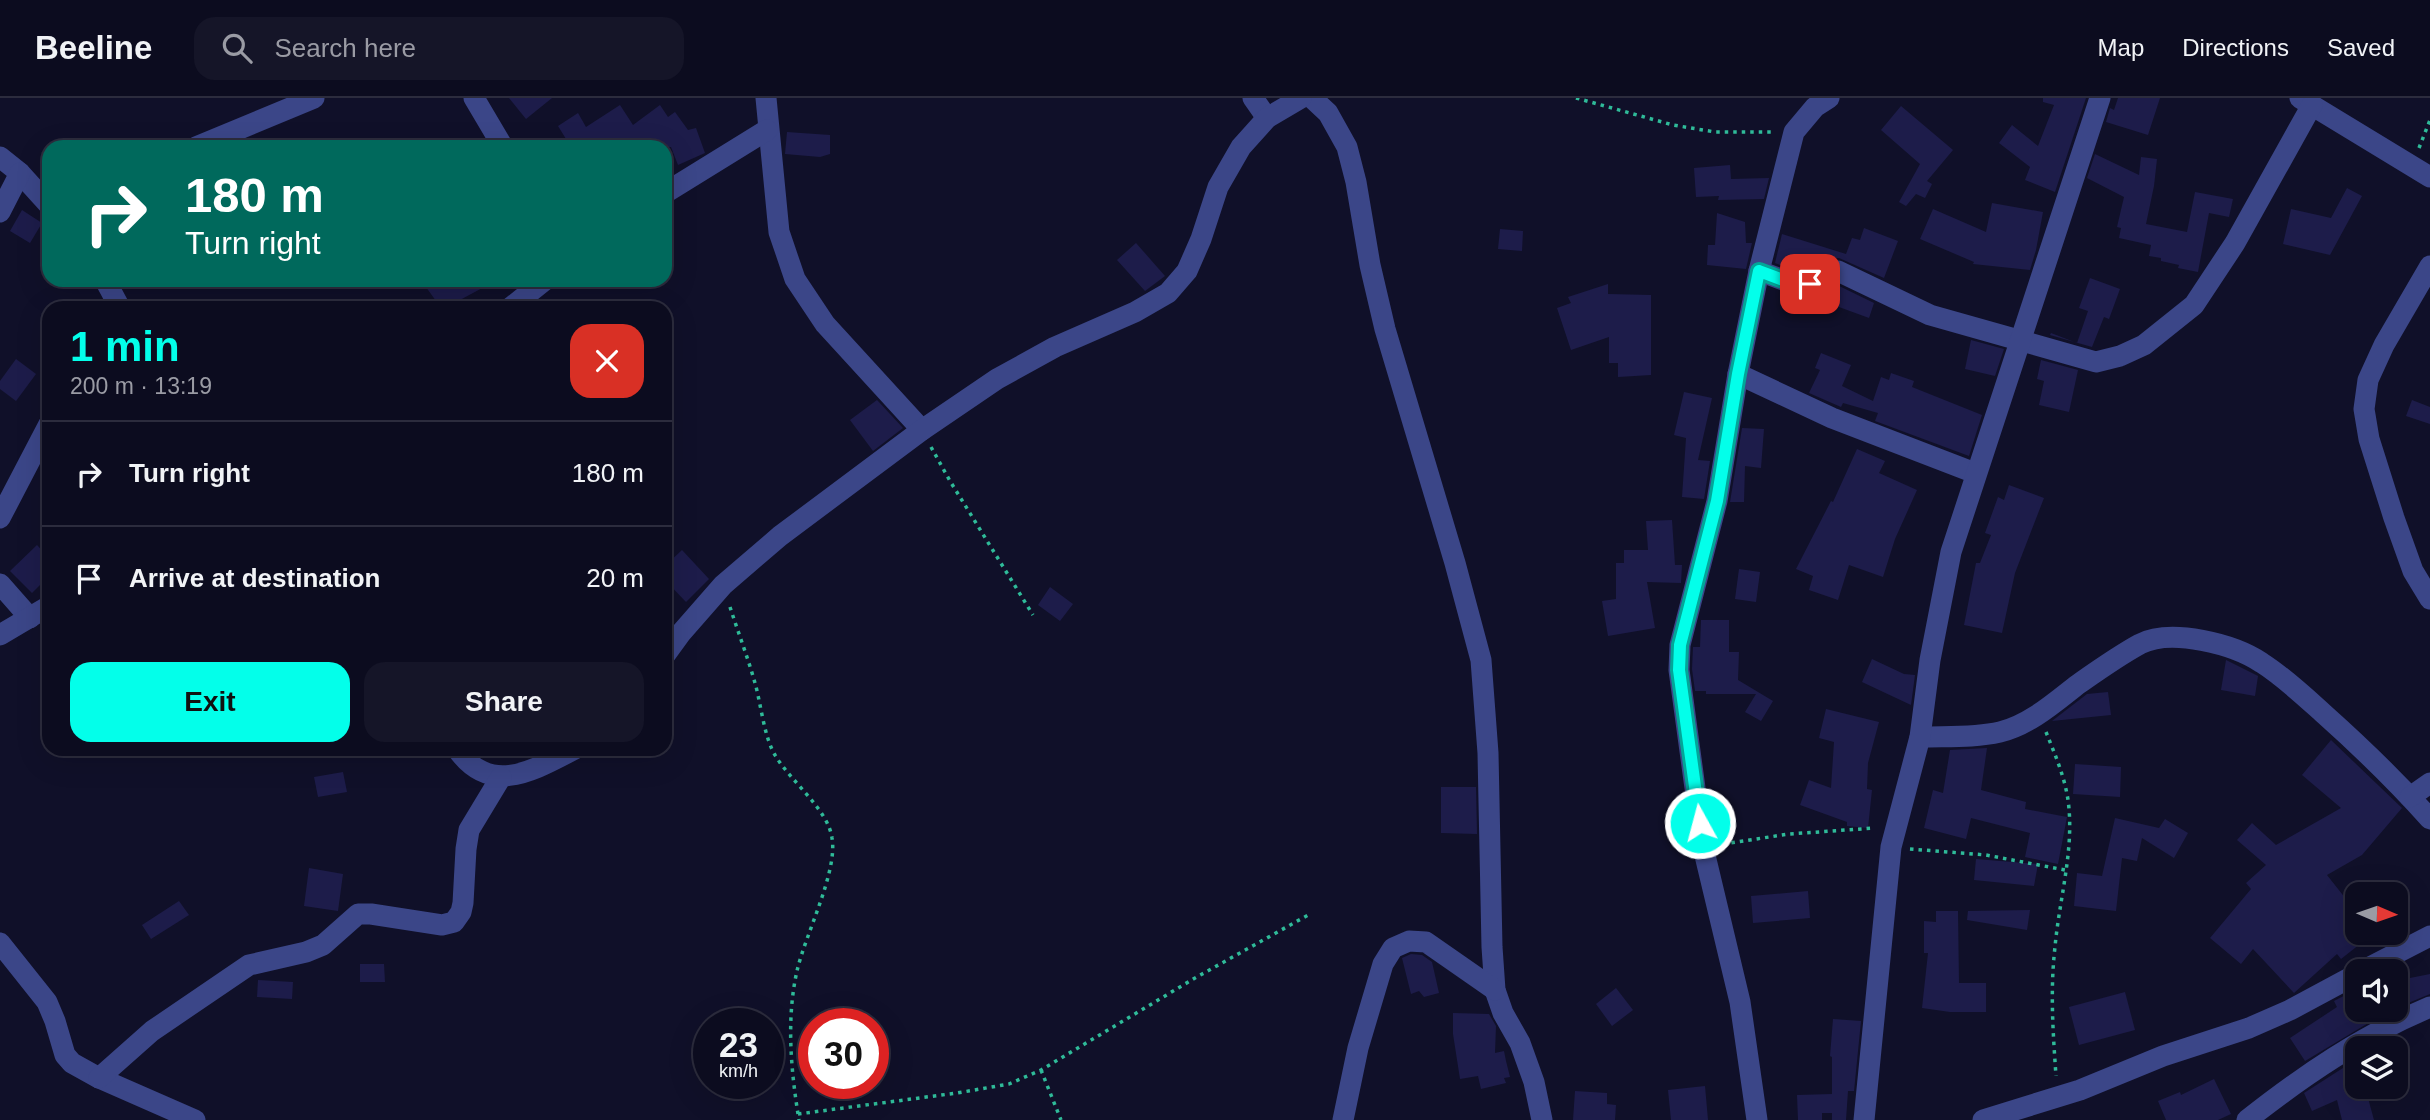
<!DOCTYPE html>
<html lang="en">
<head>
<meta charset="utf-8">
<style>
  :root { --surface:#0c0c1f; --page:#151528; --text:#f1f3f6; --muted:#9a9ba4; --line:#2c2c3d; --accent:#03ffea }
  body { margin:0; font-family:Helvetica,sans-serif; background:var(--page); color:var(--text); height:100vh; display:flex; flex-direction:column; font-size:26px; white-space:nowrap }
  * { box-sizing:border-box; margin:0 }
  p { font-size:23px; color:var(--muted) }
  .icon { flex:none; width:38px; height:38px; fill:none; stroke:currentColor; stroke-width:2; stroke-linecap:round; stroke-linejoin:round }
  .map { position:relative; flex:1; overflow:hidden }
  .side { position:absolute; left:42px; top:203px; width:630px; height:455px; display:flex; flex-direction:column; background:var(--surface); border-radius:21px; box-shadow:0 7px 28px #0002,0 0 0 2px var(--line) }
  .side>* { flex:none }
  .guide { position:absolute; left:42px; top:42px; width:630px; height:147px; border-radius:21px; box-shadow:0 7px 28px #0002,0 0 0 2px var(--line); background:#00695c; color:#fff; overflow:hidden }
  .needle { width:46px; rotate:92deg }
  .tools { position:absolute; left:2345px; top:784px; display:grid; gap:14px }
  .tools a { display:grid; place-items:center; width:63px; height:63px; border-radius:14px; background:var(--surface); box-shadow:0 7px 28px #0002,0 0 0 2px var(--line); font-size:35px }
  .speed { position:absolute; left:693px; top:910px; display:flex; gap:14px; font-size:35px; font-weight:700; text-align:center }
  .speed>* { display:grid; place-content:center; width:91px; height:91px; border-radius:50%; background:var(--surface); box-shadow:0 7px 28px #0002,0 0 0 2px var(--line); line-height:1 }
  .speed small { font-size:18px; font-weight:400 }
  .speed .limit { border:10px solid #d22; background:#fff; color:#111 }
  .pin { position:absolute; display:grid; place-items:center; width:60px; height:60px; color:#fff; margin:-30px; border-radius:14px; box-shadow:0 4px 10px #0006 }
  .me { position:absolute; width:77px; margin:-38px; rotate:353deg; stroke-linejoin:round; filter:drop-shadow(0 0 5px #0008) }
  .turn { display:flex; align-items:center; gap:24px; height:147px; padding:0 28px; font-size:32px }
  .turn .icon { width:91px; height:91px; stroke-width:2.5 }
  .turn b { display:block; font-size:49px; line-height:60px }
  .round { display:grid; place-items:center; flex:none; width:74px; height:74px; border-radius:21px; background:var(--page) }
  .summary { display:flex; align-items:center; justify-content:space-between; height:119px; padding:0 28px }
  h1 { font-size:42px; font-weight:700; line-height:52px; color:var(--accent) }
  .action { display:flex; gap:14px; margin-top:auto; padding:14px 28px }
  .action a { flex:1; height:80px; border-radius:21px; background:var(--accent); color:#111; font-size:28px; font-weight:700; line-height:80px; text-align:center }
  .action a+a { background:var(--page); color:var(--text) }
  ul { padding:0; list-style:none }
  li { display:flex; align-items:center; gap:21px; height:105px; padding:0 28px; border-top:2px solid var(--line) }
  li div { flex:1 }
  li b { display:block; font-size:26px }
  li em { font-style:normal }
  header { display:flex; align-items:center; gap:42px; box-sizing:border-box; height:98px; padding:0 35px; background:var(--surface); border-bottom:2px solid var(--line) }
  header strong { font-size:33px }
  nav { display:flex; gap:38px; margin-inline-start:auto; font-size:24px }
  .search { width:490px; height:63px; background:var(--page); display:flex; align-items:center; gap:18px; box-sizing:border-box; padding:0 24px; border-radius:21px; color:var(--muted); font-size:26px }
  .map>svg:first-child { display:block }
  .building { fill:#1d1c4a }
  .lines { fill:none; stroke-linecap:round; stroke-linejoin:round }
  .path { stroke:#2fbb99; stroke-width:3.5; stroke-dasharray:3.5 5; stroke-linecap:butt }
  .minor { stroke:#3b4688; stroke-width:21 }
  .route-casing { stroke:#02a698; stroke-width:18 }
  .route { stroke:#03ffea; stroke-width:12 }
</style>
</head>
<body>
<header>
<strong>Beeline</strong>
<div class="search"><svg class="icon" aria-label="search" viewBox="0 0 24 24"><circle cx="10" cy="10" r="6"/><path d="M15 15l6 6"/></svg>Search here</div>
<nav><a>Map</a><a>Directions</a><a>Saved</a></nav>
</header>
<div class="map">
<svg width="2430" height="1022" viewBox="0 0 2430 1022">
  <rect width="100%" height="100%" fill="#101029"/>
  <g class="building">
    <polygon points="509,0 552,0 526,21"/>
    <polygon points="2043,0 2086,0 2055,94 2025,82 2030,69 1999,45 2012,27 2038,48 2054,7 2043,4"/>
    <polygon points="2118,0 2160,0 2148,37 2106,24 2110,10 2114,12"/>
    <polygon points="620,7 633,27 660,7 668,19 675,14 688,32 696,30 705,55 678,67 671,49 571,49 558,28 578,15 586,29"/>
    <polygon points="1901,8 1953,52 1927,83 1932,86 1925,100 1916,96 1906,108 1899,104 1920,66 1881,32"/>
    <polygon points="787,34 830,37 830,56 820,59 785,56"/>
    <polygon points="2095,56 2139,77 2141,59 2157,61 2154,88 2146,126 2187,134 2195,94 2233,101 2229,119 2209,115 2198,174 2178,170 2179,167 2161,163 2161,160 2149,158 2151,147 2119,140 2121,130 2117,129 2124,99 2087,80"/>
    <polygon points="1730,67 1731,81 1769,80 1764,101 1718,102 1719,98 1696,99 1694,70"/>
    <polygon points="2347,90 2362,98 2330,157 2283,146 2291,111 2331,120"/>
    <polygon points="1992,105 2043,114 2036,152 2030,172 1973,166 1974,164 1920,141 1933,111 1986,134"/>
    <polygon points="22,112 42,125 30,145 10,133"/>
    <polygon points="1717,115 1745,124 1746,145 1752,145 1746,171 1707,167 1708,147 1715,147"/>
    <polygon points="1864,130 1898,143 1884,180 1839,160 1823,160 1815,163 1805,173 1796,173 1775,165 1782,136 1846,156 1852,140 1860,142"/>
    <polygon points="1500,131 1523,133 1522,153 1498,151"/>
    <polygon points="1136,145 1165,178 1145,193 1117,162"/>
    <polygon points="2090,180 2120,191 2109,221 2104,219 2092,249 2050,237 2051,235 2077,245 2088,213 2079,210"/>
    <polygon points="421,182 497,182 460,202 468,210 441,210"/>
    <polygon points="1608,186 1608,196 1651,197 1651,277 1618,279 1618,265 1609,265 1609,239 1571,252 1557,210 1571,205 1568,199"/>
    <polygon points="1831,186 1835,186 1874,205 1869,220 1828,205 1834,187"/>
    <polygon points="1971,242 2004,251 1995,278 1965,271"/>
    <polygon points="1821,255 1851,267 1842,288 1873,303 1881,279 1889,282 1891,275 1914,283 1912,289 1982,317 1969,358 1875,323 1878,315 1843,305 1841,309 1809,295 1820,272 1815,270"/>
    <polygon points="16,261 36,276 16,303 0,291 0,283"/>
    <polygon points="2041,262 2078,272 2069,314 2039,307 2044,283 2037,281"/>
    <polygon points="1684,294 1712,300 1698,362 1710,363 1704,401 1682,399 1686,340 1674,337"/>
    <polygon points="877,302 903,330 873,353 850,322"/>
    <polygon points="2412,302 2430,309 2430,326 2406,318"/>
    <polygon points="1742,330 1764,331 1761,370 1745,368 1744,404 1730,404"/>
    <polygon points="1857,351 1885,363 1879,375 1917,392 1895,441 1883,479 1849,467 1838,502 1809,492 1813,478 1796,471 1831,403 1833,404"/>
    <polygon points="2009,387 2044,400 2015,475 2002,535 1964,527 1976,465 1980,465 1991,437 1985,435 1998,399 2004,402"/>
    <polygon points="1672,422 1675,467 1682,467 1681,485 1647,484 1655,530 1608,538 1602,503 1616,501 1616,465 1624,465 1624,452 1648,452 1646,423"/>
    <polygon points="37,447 49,460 49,478 32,495 10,473"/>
    <polygon points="682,452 709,481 686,504 665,482 665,468"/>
    <polygon points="1739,471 1760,474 1756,504 1735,501"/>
    <polygon points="1050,489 1073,506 1060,523 1038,507"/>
    <polygon points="1701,522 1729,522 1729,554 1739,554 1738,582 1773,603 1761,623 1745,614 1756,596 1706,596 1706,593 1695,593 1692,571 1693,549 1700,549"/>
    <polygon points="1872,561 1904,576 1915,577 1911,607 1862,584"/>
    <polygon points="2226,562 2258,578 2255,598 2221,592"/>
    <polygon points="2108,594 2111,617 2052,623 2087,596"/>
    <polygon points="1826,611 1879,624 1868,665 1867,691 1872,692 1868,730 1847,728 1847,724 1800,707 1809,682 1831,690 1834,644 1819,640"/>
    <polygon points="2331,642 2402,710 2362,757 2327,777 2357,815 2357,835 2374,835 2341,861 2337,856 2294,895 2253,851 2241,866 2210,840 2251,791 2246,785 2266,767 2237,742 2252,725 2276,747 2341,710 2302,677"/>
    <polygon points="1987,650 1981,692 2026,704 2025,711 2067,719 2058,766 2025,759 2030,735 1971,720 1966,741 1924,730 1933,692 1943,695 1950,652"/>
    <polygon points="2075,666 2121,669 2120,699 2073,696"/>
    <polygon points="343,674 347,694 318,699 314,679"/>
    <polygon points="1441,689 1476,689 1477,736 1441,735"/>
    <polygon points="2115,720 2159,730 2165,721 2188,735 2174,760 2142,740 2137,763 2122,760 2116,813 2074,808 2077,775 2102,778"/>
    <polygon points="1976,761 2038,766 2034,788 1974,782"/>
    <polygon points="309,770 343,776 338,813 304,808"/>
    <polygon points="1808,793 1810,820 1753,825 1751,798"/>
    <polygon points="179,803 189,817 151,841 142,827"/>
    <polygon points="2030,812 2027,832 1967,822 1968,813"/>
    <polygon points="1936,813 1958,813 1959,885 1986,885 1986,914 1950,914 1922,910 1928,855 1924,855 1924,823 1936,824"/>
    <polygon points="1411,856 1422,857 1432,864 1439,895 1424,899 1419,893 1411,896 1402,860"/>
    <polygon points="360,866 384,866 385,884 360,884"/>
    <polygon points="2430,876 2430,896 2396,910 2396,888 2401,885 2400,882"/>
    <polygon points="258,882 293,884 292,901 257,899"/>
    <polygon points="1616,890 1633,912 1612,928 1596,906"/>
    <polygon points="2357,891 2357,912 2370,912 2375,921 2305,963 2290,940 2337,909 2334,903"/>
    <polygon points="2125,894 2135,932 2079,947 2069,909"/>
    <polygon points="1453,915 1489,916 1496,928 1495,955 1504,953 1506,963 1510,979 1504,980 1506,985 1481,991 1478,978 1460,981 1453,936"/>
    <polygon points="1833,921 1861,923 1854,993 1848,993 1846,1022 1832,1022 1832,1015 1822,1015 1822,1022 1798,1022 1797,997 1832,996 1832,959 1830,958"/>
    <polygon points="2357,961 2357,989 2365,989 2374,1022 2342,1022 2337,1002 2312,1013 2304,995"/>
    <polygon points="2214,981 2231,1016 2218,1022 2166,1022 2158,1003 2180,994 2181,997"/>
    <polygon points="1705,988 1708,1022 1671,1022 1668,992"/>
    <polygon points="1575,993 1607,995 1607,1006 1616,1007 1615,1022 1573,1022"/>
  </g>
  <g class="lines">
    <g class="path">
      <polyline points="1576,0 1673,27 1715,34 1775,34"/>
      <polyline points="2419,50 2430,22"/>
      <polyline points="931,349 950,383 1033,517"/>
      <path d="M730,509C738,534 748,560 755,585C761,606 764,639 775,657C790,683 828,711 832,740C838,774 805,837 797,873C786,921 791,974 799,1022"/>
      <path d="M2046,634C2056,659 2067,684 2069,711C2073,756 2059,804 2055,849C2050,892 2053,935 2056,978"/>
      <polyline points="1723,746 1789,736 1875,730"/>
      <polyline points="1910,751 1986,757 2065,772"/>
      <polyline points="1041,972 1061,1022"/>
      <polyline points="798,1016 957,995 1009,986 1041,972 1195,880 1310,816"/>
    </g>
    <g class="minor">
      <polyline points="474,0 503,49"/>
      <polyline points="766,0 779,134 795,181 825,226 922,332"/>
      <polyline points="1253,0 1267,20"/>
      <polyline points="1312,0 1328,15 1347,49 1356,84 1370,167 1385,231 1455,465 1481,562 1488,655 1492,849 1495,892 1503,915 1520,945 1534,984 1542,1022"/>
      <polyline points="2300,0 2430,79"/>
      <polyline points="196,49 314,0"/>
      <polyline points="0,59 20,75 49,107"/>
      <polyline points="665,95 767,32"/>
      <polyline points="0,114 20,75"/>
      <polyline points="2430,168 2384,247 2368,282 2364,311 2369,341 2394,420 2413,473 2430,501"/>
      <polyline points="1759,173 1794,186 1810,186 1824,173 1838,173 1930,217 2096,264 2120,258 2144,247 2194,207 2235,145 2312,7"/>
      <polyline points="105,182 120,210"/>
      <polyline points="510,210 545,182"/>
      <polyline points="1738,276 1832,320 1975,375"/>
      <polyline points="0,420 49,326"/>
      <polyline points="0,486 30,520"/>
      <polyline points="0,537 49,508"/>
      <polyline points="665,557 681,535 723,487 780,438 922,332 997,281 1055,249 1135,214 1168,195 1187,173 1201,141 1218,89 1241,49 1267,20 1301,0"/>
      <path d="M1920,639C1946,638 1974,640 2000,634C2029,627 2054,605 2077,587C2097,573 2118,558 2140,546C2171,530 2234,546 2262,565C2284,579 2304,598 2324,616C2361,649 2397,684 2430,721"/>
      <path d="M457,651C491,699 534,672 575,651"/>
      <polyline points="2410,699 2430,685"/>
      <polyline points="0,845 47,904 55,923 65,957 72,965 99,980 195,1022"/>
      <polyline points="2362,873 2430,838"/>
      <polyline points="99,980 152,933 249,867 306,854 323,847 358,816 371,816 442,827 454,824 461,814 463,805 466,751 469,732 501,679"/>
      <polyline points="1343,1022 1358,950 1383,866 1393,850 1409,843 1426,844 1495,892"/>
      <polyline points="1757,1022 1740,904 1703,749 1679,572 1680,547 1717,403 1738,276 1759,173 1794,34 1815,9 1829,0"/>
      <polyline points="1864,1022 1891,749 1920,639 1930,562 1951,454 2100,0"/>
      <polyline points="1983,1022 2080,992 2163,958 2249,930 2290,912 2357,876"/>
      <path d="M2247,1022C2304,977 2363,937 2430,909"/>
    </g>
  </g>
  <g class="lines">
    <g class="route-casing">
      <polyline id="route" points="1700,725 1679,572 1680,547 1717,403 1738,276 1759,173 1794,186 1810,186"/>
    </g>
    <use href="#route" class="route"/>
  </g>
</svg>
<div class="tools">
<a><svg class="needle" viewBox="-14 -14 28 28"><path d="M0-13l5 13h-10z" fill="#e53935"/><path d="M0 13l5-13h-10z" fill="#9a9ba4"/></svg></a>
<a><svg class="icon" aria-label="sound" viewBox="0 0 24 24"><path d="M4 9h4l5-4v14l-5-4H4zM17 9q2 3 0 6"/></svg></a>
<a><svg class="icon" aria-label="layers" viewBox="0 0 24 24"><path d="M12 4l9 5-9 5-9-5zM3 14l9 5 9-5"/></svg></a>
</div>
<div class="speed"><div>23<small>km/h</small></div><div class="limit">30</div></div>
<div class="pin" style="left:1810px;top:186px;background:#d93025"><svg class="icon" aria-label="arrive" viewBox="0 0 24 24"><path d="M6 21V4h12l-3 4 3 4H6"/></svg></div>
<svg class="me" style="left:1700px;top:725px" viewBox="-20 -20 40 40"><circle r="17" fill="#03ffea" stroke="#fff" stroke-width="3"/><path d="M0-11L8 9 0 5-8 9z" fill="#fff"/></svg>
<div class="guide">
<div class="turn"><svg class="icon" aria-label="right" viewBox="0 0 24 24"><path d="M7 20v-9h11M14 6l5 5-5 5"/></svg><div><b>180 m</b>Turn right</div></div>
</div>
<section class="side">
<div class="summary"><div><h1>1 min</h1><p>200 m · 13:19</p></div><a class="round" style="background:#d93025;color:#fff"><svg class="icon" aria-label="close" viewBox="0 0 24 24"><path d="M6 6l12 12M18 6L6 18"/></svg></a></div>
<ul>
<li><svg class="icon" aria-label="right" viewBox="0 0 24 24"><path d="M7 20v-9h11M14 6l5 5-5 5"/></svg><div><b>Turn right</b></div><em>180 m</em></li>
<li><svg class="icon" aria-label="arrive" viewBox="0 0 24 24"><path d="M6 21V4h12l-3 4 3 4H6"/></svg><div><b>Arrive at destination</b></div><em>20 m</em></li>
</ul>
<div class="action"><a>Exit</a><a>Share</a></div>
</section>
</div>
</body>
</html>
